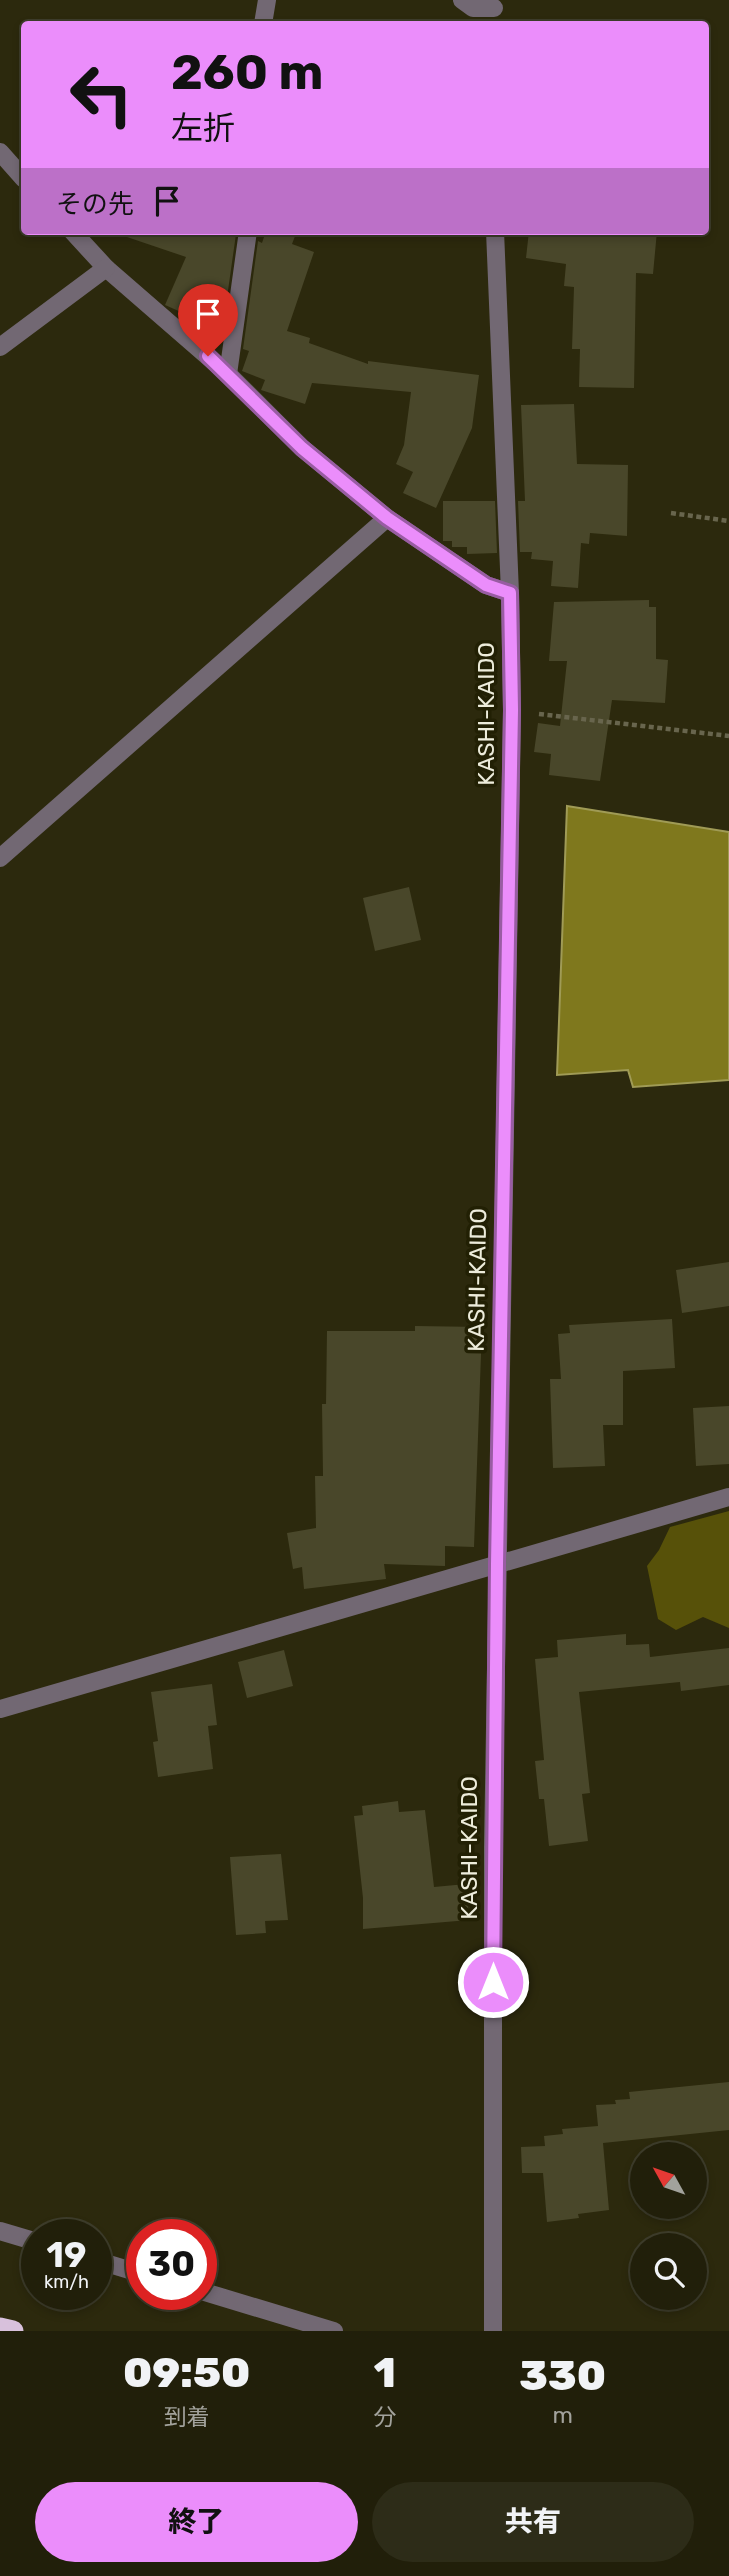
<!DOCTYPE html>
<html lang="ja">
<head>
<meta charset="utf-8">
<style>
  :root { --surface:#211f0a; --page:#2d2c18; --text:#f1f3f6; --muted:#a2a29c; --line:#3e3d2b; --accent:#eb8dfb }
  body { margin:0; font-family:Rubik,"Noto Sans JP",sans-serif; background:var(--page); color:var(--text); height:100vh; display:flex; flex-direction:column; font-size:26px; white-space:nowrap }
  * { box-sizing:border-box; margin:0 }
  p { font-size:23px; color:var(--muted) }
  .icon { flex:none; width:38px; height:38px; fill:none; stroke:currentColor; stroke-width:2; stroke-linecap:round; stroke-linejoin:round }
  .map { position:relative; height:2331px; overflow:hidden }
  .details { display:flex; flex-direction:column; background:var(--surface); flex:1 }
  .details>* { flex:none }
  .hud { position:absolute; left:21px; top:21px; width:688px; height:214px; border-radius:7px; box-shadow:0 4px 10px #0003,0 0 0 2px var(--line); background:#eb8dfb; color:#111; overflow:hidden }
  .needle { width:46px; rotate:310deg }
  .tools { position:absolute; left:630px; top:2142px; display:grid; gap:14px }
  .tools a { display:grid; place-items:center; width:77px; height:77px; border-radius:50%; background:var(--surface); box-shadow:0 4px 10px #0003,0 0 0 2px var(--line); font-size:35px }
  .speed { position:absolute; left:21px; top:2219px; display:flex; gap:14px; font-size:35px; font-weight:700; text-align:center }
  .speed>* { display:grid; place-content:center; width:91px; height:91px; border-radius:50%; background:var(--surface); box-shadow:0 4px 10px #0003,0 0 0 2px var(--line); line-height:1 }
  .speed small { font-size:18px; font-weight:400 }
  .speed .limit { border:10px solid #d22; background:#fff; color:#111 }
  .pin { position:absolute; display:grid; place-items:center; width:60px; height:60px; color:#fff; margin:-72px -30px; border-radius:50% 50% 50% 0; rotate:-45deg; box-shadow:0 0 7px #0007 }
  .pin .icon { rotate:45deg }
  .me { position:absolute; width:77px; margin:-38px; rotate:0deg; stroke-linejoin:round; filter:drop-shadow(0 0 5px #0008) }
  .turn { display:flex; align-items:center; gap:24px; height:147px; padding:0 35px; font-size:32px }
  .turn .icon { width:91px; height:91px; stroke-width:2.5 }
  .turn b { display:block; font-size:49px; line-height:60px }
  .then { display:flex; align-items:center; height:66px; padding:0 35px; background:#0003; gap:14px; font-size:26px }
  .eta { display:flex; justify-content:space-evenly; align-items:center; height:119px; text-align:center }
  .eta b { font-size:42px; font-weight:800; line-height:49px }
  .button { display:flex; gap:14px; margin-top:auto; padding:14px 35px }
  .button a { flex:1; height:80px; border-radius:42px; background:var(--accent); color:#111; font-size:28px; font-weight:800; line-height:80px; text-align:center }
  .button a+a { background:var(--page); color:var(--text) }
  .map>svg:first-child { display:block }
  .forest { fill:#575109 }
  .water { fill:#7f781d; stroke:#a09b56; stroke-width:2 }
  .building { fill:#49472a }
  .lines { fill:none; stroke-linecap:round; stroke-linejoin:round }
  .path { stroke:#68654d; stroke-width:4.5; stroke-dasharray:5 3.5; stroke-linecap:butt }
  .minor { stroke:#726873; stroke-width:18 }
  .highway { stroke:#d8c1dc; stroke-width:21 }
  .route-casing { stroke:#995ca3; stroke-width:18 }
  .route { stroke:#eb8dfb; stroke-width:12 }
  .labels { text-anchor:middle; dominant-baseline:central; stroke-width:7; stroke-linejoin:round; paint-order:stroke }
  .street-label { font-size:23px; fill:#edecdb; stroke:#222004 }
</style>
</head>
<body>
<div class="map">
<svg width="729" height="2331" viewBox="0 0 729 2331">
  <rect width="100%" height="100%" fill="#2c290d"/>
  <polygon class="forest" points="729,1511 729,1628 703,1617 676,1630 658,1619 647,1566 659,1550 670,1527"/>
  <polygon class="water" points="567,806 729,832 729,1080 633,1087 628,1070 557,1075"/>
  <g class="building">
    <polygon points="125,231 226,231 236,234 221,340 192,328 187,323 190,316 165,305 186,257 124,236"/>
    <polygon points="266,231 297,231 292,244 314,252 287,331 310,338 309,343 368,364 368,361 479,375 472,428 436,508 403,493 413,472 396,464 404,445 411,392 312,383 305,404 261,390 265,380 242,371 249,351 243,349 258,241 262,243"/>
    <polygon points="529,231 657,231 653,274 636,273 634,388 579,387 580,349 572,349 574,287 564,286 566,264 526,258"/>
    <polygon points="574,404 577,464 628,465 627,536 590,533 589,544 581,543 578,588 551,586 553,561 531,559 532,552 520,552 518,501 525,501 521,405"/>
    <polygon points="443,501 495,501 497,553 467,554 467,547 452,547 452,541 443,541"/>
    <polygon points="649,600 649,607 656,607 656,659 668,660 665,703 612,700 600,781 549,775 551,754 534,752 538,723 560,726 567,661 549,661 554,602"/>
    <polygon points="409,887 421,940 375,951 363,898"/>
    <polygon points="729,1262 729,1306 682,1313 676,1270"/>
    <polygon points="672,1319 675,1368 623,1371 623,1425 603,1425 605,1466 553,1468 550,1379 561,1379 558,1334 570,1333 569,1325"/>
    <polygon points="415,1326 482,1327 474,1547 445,1546 445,1566 384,1564 386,1579 304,1589 302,1567 293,1569 287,1533 316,1528 315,1476 323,1476 322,1404 326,1404 327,1331 415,1331"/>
    <polygon points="729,1406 729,1464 696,1466 693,1408"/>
    <polygon points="626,1634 626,1645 649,1644 650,1657 729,1648 729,1685 681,1691 680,1682 579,1692 590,1793 582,1794 588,1841 549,1846 544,1799 539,1799 535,1761 544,1760 535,1659 558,1657 557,1640"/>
    <polygon points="284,1650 293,1686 247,1698 238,1662"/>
    <polygon points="212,1684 217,1725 208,1726 213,1769 158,1777 153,1742 158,1741 151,1692"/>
    <polygon points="398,1801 399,1812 425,1810 434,1887 466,1884 469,1920 363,1929 363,1898 354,1816 363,1815 362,1806"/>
    <polygon points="281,1854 288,1920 265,1921 266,1933 236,1935 230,1857"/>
    <polygon points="729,2082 729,2130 603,2143 609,2210 578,2214 579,2218 547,2222 543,2173 522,2173 521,2147 545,2146 544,2136 563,2134 562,2129 598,2126 596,2105 616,2104 615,2100 630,2099 629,2092"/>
  </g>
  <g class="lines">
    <g class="path">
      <polyline points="671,513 729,521"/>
      <polyline points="539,714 729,736"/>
    </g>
    <g class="minor">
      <polyline points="462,0 473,8 494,8"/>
      <polyline points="263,24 267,0"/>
      <polyline points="0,152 24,179"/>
      <polyline points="72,231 106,268 228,374 302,448 387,518 486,585 510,593"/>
      <polyline points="0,347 106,268"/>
      <polyline points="228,374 248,231"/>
      <polyline points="0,858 387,518"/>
      <polyline points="0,1709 729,1497"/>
      <polyline points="0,2231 37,2242"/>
      <polyline points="96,2260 142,2274"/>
      <polyline points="201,2291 334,2331"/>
      <polyline points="493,2331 493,1847 512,711 510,593 495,231"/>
    </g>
    <polyline class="highway" points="0,2328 13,2331"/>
  </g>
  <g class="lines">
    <g class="route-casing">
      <polyline id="route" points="208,356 302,448 387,518 486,585 510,593 512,710 497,1564 493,1982"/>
    </g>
    <use href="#route" class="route"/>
  </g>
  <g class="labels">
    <g class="street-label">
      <text transform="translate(486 714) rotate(-90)">KASHI-KAIDO</text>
      <text transform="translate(477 1280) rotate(-89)">KASHI-KAIDO</text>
      <text transform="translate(469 1848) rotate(-90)">KASHI-KAIDO</text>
    </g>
  </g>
</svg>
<div class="tools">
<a><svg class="needle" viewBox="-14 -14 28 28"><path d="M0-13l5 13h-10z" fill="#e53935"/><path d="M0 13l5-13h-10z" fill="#a2a29c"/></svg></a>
<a><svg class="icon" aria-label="search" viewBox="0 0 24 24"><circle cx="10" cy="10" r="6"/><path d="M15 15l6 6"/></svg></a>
</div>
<div class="speed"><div>19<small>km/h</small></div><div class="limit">30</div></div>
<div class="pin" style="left:208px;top:356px;background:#d93025"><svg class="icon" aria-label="arrive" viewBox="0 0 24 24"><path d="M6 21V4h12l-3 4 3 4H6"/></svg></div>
<svg class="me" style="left:493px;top:1982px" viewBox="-20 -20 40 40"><circle r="17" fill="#eb8dfb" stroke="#fff" stroke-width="3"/><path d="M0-11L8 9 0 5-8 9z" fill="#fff"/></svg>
<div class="hud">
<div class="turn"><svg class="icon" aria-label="left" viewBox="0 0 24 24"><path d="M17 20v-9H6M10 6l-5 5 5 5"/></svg><div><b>260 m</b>左折</div></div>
<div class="then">その先<svg class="icon" aria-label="arrive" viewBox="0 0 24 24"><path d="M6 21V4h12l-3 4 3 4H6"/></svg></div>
</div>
</div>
<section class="details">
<div class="eta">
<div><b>09:50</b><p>到着</p></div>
<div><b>1</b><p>分</p></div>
<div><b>330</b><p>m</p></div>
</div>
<div class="button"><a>終了</a><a>共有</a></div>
</section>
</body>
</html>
